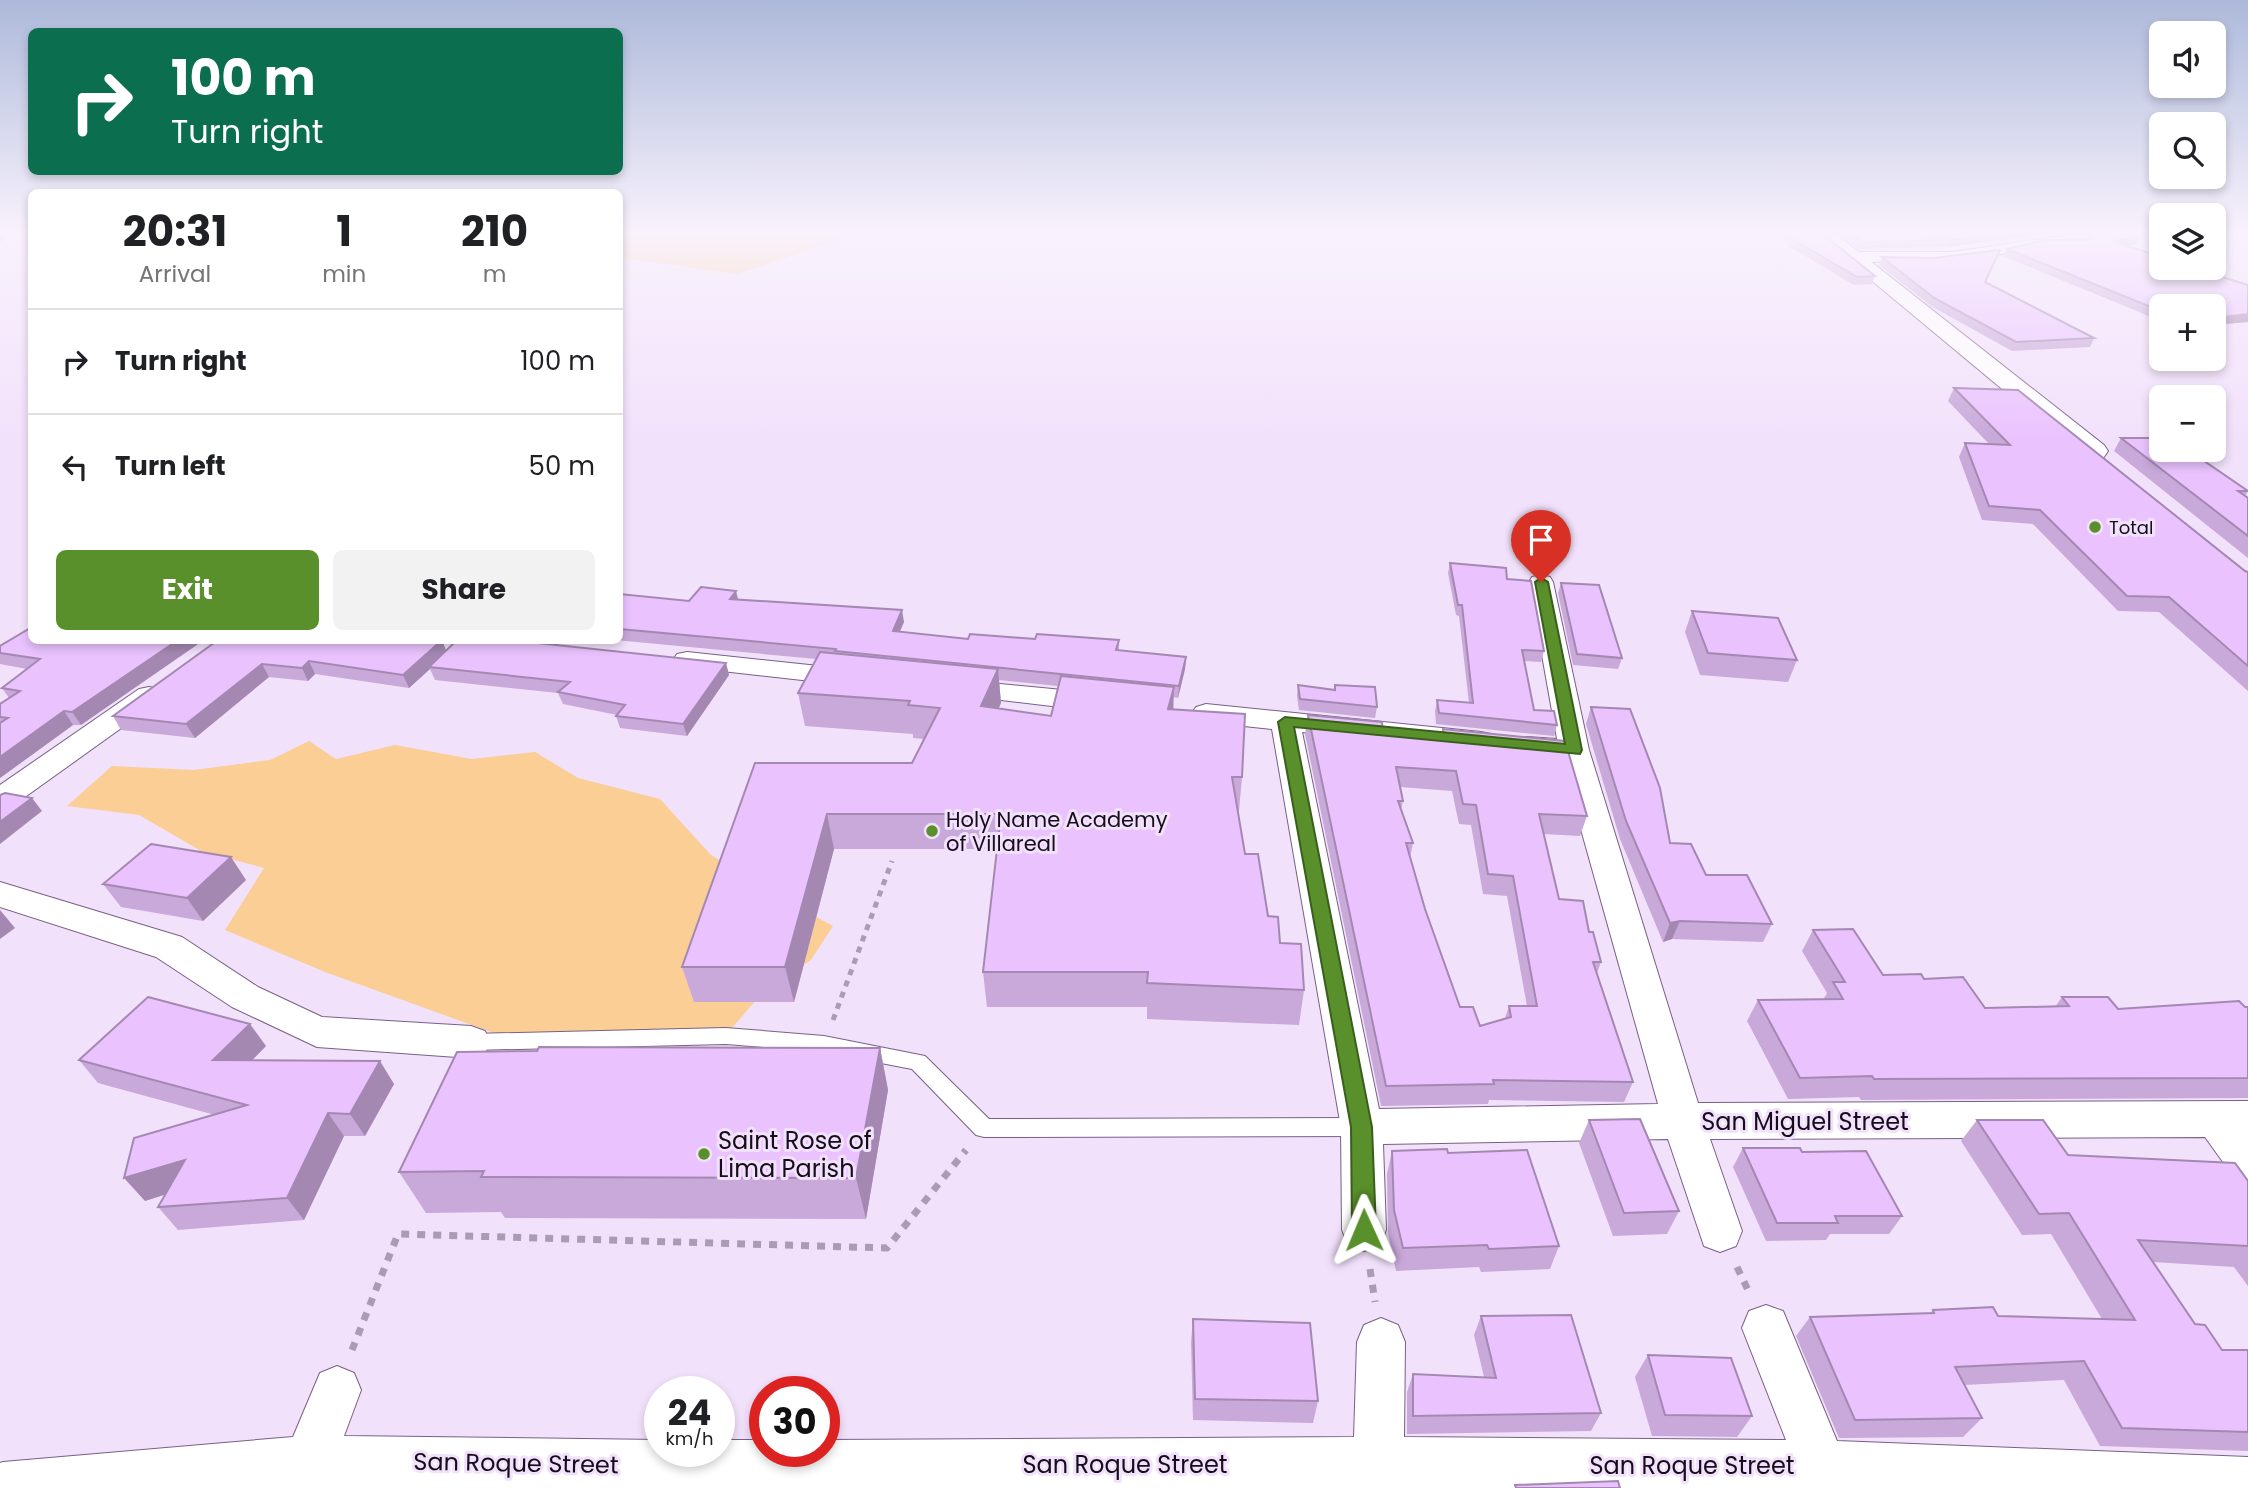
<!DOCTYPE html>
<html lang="en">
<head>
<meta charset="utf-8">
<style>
  :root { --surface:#fff; --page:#f2f2f2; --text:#202124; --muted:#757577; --line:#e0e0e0; --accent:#59902b }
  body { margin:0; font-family:Poppins,sans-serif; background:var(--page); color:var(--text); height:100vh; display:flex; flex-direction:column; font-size:26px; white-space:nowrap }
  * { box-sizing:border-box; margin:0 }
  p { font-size:23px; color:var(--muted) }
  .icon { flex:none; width:38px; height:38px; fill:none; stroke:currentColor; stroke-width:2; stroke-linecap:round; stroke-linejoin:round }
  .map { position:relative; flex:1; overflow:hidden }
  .sheet { position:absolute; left:28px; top:189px; width:595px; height:455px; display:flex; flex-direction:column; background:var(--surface); border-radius:10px; box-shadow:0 4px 10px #0003 }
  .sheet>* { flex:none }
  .top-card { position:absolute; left:28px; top:28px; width:595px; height:147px; border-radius:10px; box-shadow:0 4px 10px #0003; background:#0b6e4f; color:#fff; overflow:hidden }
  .tools { position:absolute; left:2149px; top:21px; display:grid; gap:14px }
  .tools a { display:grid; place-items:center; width:77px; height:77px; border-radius:10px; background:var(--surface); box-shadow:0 4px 10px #0003; font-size:35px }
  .speed { position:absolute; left:644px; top:1376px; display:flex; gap:14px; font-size:35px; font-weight:700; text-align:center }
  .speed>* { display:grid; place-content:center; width:91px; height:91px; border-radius:50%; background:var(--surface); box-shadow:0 4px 10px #0003; line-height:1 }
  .speed small { font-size:18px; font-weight:400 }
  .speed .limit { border:10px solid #d22; background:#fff; color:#111 }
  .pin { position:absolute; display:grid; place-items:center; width:60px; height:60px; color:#fff; margin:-72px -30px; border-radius:50% 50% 50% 0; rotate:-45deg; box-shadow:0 0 7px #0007 }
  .pin .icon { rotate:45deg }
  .me { position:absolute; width:77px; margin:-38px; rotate:359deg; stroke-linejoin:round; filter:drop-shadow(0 0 5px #0008) }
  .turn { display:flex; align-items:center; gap:24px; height:147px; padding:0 28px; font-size:32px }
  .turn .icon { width:91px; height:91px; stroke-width:2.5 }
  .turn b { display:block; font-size:49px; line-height:60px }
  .eta { display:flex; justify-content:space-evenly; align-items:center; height:119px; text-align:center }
  .eta b { font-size:42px; font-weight:700; line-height:49px }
  .action { display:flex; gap:14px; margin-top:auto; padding:14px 28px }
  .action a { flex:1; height:80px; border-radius:10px; background:var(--accent); color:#fff; font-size:28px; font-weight:700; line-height:80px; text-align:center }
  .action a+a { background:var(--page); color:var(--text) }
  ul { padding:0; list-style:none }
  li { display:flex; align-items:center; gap:21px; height:105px; padding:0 28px; border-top:2px solid var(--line) }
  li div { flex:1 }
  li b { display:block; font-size:26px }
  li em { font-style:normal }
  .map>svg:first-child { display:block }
  .green { fill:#face95 }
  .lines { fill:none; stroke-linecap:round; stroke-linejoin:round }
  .lane-casing { stroke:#796085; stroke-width:2 }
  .street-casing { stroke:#796085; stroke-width:2 }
  .secondary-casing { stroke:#796085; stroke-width:2 }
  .path-far1 { stroke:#ab9cb3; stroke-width:5; stroke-dasharray:6 6; stroke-linecap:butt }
  .path { stroke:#ab9cb3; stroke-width:7; stroke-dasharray:8 8; stroke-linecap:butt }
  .lane { fill:#fff; fill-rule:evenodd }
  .street { fill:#fff; fill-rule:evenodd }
  .secondary { fill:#fff; fill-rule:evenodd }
  .wall { fill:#c9a8da; fill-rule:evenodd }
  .shaded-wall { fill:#a488b2 }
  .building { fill:#eac3fe; stroke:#a488b2; stroke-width:2; fill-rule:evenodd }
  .route { fill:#59902b; stroke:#3a5e1c; stroke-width:2 }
  .poi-dot { fill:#59902b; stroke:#f2e1fb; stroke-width:2.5 }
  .labels { text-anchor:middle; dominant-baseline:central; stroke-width:6; stroke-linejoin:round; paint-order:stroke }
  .far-poi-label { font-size:18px; fill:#160c1b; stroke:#f2e1fb; text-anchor:start }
  .poi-label { font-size:21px; fill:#160c1b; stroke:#f2e1fb; text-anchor:start }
  .near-street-label { font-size:24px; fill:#160c1b; stroke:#f2e1fb }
  .near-poi-label { font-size:24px; fill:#160c1b; stroke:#f2e1fb; text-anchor:start }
</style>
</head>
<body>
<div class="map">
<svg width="2248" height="1488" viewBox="0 0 2248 1488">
  <rect width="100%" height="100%" fill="#f2e1fb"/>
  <g class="green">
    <polygon points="620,231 867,231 737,274 620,258"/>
    <polygon points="309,741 336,759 395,745 472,759 535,752 578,778 660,799 710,854 755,884 833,926 811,960 762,993 732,1028 516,1041 325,972 225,930 264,868 201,851 139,815 67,806 112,766 194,770 270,760"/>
  </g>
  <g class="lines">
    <g class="lane-casing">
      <polygon id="lane" points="726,1028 824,1036 925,1056 989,1119 1362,1118 1370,1120 1373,1127 1370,1134 1362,1136 984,1137 976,1135 912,1069 824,1052 726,1044 471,1050 464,1048 461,1042 464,1036 471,1034"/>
    </g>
    <g class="street-casing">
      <g id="street">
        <polygon points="2054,237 2064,237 2071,241 2064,245 1953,261 1855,262 1847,257 1855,252 1953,252"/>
        <polygon points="1541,575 1550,577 1553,582 1589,750 1698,1103 2248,1101 2248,1182 2233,1176 2205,1137 1710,1139 1742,1231 1736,1246 1720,1252 1704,1246 1668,1139 1383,1144 1386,1230 1380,1245 1364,1251 1348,1245 1342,1230 1341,1127 1272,729 1206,722 1196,719 1192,713 1196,707 1206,704 1481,732 1491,734 1496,741 1491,748 1481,750 1302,732 1379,1109 1658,1104 1561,758 1516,753 1512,746 1516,739 1527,737 1557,739 1529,582 1532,577"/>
        <polygon points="687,652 847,669 857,671 861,677 857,683 847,685 677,666 673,660 677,654"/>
        <polygon points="959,680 1094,693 1104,696 1108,702 1104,708 1094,711 949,694 945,688 949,682"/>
        <polygon points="149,687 159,689 163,695 159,701 11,807 0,810 0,785 139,689"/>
        <polygon points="0,882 182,937 258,987 322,1017 471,1026 485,1031 490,1042 485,1053 471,1058 317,1047 232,1007 156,957 0,907"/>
        <polygon points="1766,1305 1783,1311 1837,1441 2248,1457 2248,1488 0,1488 0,1463 3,1462 293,1437 320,1373 337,1366 354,1373 361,1390 344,1436 660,1440 660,1451 719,1451 719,1440 765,1440 765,1451 824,1451 824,1440 1354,1437 1357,1342 1364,1325 1381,1318 1398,1325 1405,1342 1404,1437 1786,1440 1742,1328 1749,1311"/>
      </g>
    </g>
    <g class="secondary-casing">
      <polygon id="secondary" points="1812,231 1832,231 2104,445 2108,451 2104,457 2084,457"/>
    </g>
    <polyline class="path-far1" points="833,1020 892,861"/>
    <g class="path">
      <polyline points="1737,1267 1748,1290"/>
      <polyline points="1370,1269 1375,1302"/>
      <polyline points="352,1350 398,1234 887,1248 966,1150"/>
    </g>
    <use href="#lane" class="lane"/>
    <use href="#street" class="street"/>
    <use href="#secondary" class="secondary"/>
  </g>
  <g class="wall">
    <polygon points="1774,231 1819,231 1875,276 1872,284 1854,285 1790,247"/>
    <polygon points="1836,231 2116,231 2140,237 2136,244 2127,246 2248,322 2214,325 2214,306 2161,306 2161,321 2003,256 2007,249 2087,240 2089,238 2083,235 2040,234 1948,247 1859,249"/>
    <polygon points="1882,257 1985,283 2094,338 2090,347 2012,351 1931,306 1879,265"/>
    <polygon points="1954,388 2248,572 2248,691 2159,612 2118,611 2033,524 1982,520 1959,457 1965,443 1989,444 1948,401"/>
    <polygon points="2121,438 2248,491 2245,496 2248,498 2248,558 2114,451"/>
    <polygon points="1450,563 1507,579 1544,651 1541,662 1524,661 1534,710 1557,725 1554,736 1436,724 1435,711 1437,700 1469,703 1459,616 1456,615 1448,573"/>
    <polygon points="1561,583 1622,658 1618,669 1573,665 1558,593"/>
    <path d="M620,594L689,601L738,599L904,622L899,632L968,639L1119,640V650L1186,657L1185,669L1178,698L1173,697V709L1242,777L1239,811H1238L1245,854L1268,916L1280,943L1304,990L1299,1025L1147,1019V1007H987L983,972L997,849H834L794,1002H694L682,967L755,763H912L924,739L913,738V734L805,726L798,693L816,659L615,640H620ZM999,680L1058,686L1051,716L998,709L1001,703Z"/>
    <polygon points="1692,611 1797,660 1788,682 1700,675 1685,632"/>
    <polygon points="32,627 81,725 73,725 0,778 0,704 9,698 2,688 27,669 0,664 0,646"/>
    <polygon points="218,640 442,640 446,651 726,663 729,675 687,736 620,728 616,716 617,715 563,704 558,693 435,680 430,669 409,688 315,674 308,681 269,677 195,738 121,730 113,716"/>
    <polygon points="1298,685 1334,690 1335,685 1377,707 1375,718 1299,710 1297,696"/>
    <polygon points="1591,707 1670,843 1706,875 1772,924 1763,942 1672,939 1663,942 1620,839 1586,724"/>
    <path d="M1308,715L1383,734L1441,738L1443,729L1587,816L1580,836L1543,834L1559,899L1589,932L1601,962L1597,973L1633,1082L1624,1102L1489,1100L1488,1104L1381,1106L1305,734ZM1400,787L1452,791L1459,824L1471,825L1483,894L1507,896L1527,1006H1509L1505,1018L1480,1026L1460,1007L1425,909L1410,858L1413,843L1401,810L1403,801Z"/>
    <polygon points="246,880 203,921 121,907 103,884"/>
    <polygon points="1813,930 1883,975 1924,979 1985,1008 2055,1007 2062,997 2118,1009 2248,1007 2248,1098 1861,1100 1859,1097 1788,1099 1747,1021 1758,1000 1823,1000 1827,993 1802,951"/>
    <polygon points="266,1046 252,1060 394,1084 365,1136 344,1136 304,1220 178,1230 158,1207 166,1194 145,1201 215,1115 98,1083 79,1060"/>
    <polygon points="880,1048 888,1090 866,1219 505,1218 501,1212 426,1213 399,1172"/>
    <polygon points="1589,1120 1679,1211 1667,1234 1613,1236 1579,1143"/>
    <polygon points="1977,1120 2068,1155 2248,1181 2248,1286 2234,1267 2153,1262 2195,1324 2222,1350 2248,1350 2248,1451 2100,1446 2064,1380 1964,1385 1982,1418 1963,1437 1839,1438 1796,1336 1810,1317 1930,1313 1933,1310 1998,1316 2102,1319 2051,1234 2022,1235 1961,1141"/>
    <polygon points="1743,1148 1802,1152 1902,1216 1889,1234 1830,1234 1826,1240 1766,1241 1733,1167"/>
    <polygon points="1392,1151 1448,1153 1559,1246 1550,1269 1481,1272 1479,1267 1396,1271 1388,1233 1387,1174"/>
    <polygon points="1481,1316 1601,1413 1591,1431 1407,1434 1407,1392 1413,1374 1484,1377 1474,1335"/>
    <polygon points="1193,1319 1318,1401 1313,1423 1193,1420 1191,1342"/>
    <polygon points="1648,1355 1752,1416 1737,1437 1652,1436 1635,1377"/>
  </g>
  <g class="shaded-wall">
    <polygon points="0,231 15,231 0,242"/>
    <polygon points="2016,231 2041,231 2040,234 1948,247 1951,240"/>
    <polygon points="2140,237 2136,244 2109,249 2113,241"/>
    <polygon points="2248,314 2248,322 2214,325 2214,318"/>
    <polygon points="736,591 739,603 730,599"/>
    <polygon points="902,610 904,622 895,643 893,631"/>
    <polygon points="178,640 204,640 81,725 72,712"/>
    <polygon points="442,640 447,653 429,667 430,669 409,688 403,675"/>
    <polygon points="1186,657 1185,669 1178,698 1179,686"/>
    <polygon points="309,661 315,674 308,681 302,668"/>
    <polygon points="726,663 729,675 687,736 683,724"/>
    <polygon points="262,664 269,677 195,738 186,724"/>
    <polygon points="998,669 1001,703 984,740 981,706"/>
    <polygon points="1174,687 1173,720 1168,709"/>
    <polygon points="64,711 73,725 0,778 0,757"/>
    <polygon points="32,798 42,811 0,844 0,822"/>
    <polygon points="827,814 834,849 794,1002 785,967"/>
    <polygon points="231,857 246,880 203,921 187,898"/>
    <polygon points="0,910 15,928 0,939"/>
    <polygon points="1680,921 1672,939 1663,942 1670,923"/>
    <polygon points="250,1024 266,1046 230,1083 213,1060"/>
    <polygon points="880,1048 888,1090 866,1219 856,1178"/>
    <polygon points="380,1061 394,1084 365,1136 350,1114"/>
    <polygon points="328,1113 344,1136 304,1220 287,1198"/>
    <polygon points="185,1160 204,1182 145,1201 124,1178"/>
  </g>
  <g class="building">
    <polygon points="1784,231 1819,231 1875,276 1857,277 1792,239"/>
    <polygon points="1848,231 2016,231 1951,240 1862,242"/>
    <polygon points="2092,231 2116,231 2140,237 2113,241 2161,257 2161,268 2194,268 2248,285 2248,314 2214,318 2214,306 2161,306 2161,311 2007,249 2044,240 2087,240 2095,233"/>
    <polygon points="2000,250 1985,282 2094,338 2016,342 1934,298 1882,257 1933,258"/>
    <polygon points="1954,388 2018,390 2245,571 2248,572 2248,666 2169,597 2127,596 2040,510 1989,506 1965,443 2010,445"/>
    <polygon points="2121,438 2161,438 2161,450 2188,450 2248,491 2238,491 2248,498 2248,536"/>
    <polygon points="1450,563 1506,568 1507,579 1531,581 1544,651 1522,650 1534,710 1554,711 1557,725 1439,713 1437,700 1473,703 1462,605 1458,605"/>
    <polygon points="1561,583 1599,585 1622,658 1577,654"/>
    <polygon points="701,587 736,591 730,599 902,610 893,631 968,639 970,634 1035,639 1037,634 1119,640 1116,650 1186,657 1179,686 835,651 836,649 620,629 620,594 689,601"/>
    <polygon points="1692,611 1778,618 1797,660 1708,653"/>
    <polygon points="32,627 32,640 178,640 72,712 64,711 0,757 0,723 8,718 0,717 0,704 20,691 2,688 40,659 0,653 0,646"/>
    <polygon points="218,640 442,640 403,675 309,661 302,668 262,664 186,724 113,716"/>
    <polygon points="457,640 509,640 726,663 683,724 616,716 625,705 558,692 570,682 429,667"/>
    <polygon points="820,652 998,669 981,706 1051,716 1061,676 1174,687 1168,709 1245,714 1242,777 1232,777 1245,854 1258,854 1268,916 1278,917 1280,943 1301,944 1304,990 1147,983 1148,972 983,972 1001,814 827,814 785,967 682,967 755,763 912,763 940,708 908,705 910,701 798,693"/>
    <polygon points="1298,685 1335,690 1335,685 1375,687 1377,707 1300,699"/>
    <polygon points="1591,707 1630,709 1660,788 1670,843 1691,844 1706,875 1747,875 1772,924 1680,921 1670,923 1626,821"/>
    <path d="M1308,715L1382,722L1383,734L1444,738L1443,729L1565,741L1587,816L1539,814L1559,899L1583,901L1589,932H1593L1601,962H1593L1633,1082L1493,1080L1494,1084L1386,1086ZM1396,767L1456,771L1463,804L1476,805L1488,874L1513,876L1537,1006H1509L1511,1017L1480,1026L1473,1007H1460L1425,909L1406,843H1413L1398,801H1403Z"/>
    <polygon points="5,793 32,798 0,822 0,795"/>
    <polygon points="151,844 231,857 187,898 103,884"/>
    <polygon points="1853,929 1883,975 1921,974 1924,979 1963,977 1985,1008 2069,1006 2062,997 2108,997 2118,1009 2239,1001 2245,1007 2248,1007 2248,1078 1874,1079 1872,1076 1800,1078 1758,1000 1843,999 1833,982 1845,982 1813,930"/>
    <polygon points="148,997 250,1024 213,1060 380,1061 350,1114 328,1113 287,1198 158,1207 185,1160 124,1178 134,1138 247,1105 79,1060"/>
    <polygon points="539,1047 880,1048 856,1178 481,1177 484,1171 399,1172 457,1052 537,1051"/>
    <polygon points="1640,1119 1679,1211 1624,1213 1589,1120"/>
    <polygon points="1977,1120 2043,1120 2068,1155 2235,1163 2248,1181 2248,1246 2138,1240 2195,1324 2205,1325 2222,1350 2248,1350 2248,1432 2122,1428 2084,1361 1955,1367 1982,1418 1855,1420 1810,1317 1934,1313 1933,1310 1993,1307 1998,1316 2135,1320 2069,1213 2039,1214"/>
    <polygon points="1743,1148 1800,1148 1802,1152 1866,1151 1902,1216 1835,1216 1838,1223 1777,1223"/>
    <polygon points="1447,1149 1448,1153 1527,1150 1559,1246 1489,1249 1487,1245 1403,1248 1394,1210 1392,1151"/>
    <polygon points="1571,1315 1601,1413 1413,1416 1413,1374 1496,1378 1481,1316"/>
    <polygon points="1193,1319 1310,1323 1318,1401 1195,1399"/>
    <polygon points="1648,1355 1731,1358 1752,1416 1665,1415"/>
    <polygon points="1618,1481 1620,1488 1516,1488 1515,1485"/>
  </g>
  <linearGradient id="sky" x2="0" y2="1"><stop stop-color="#adb9da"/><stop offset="0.53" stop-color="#f9f2fd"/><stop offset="1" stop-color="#f9f2fd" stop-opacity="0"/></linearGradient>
  <rect width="2248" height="439" fill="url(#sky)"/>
  <polygon class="route" points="1541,578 1548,582 1582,750 1580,754 1294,727 1372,1127 1376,1230 1372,1238 1364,1241 1356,1238 1352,1230 1351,1127 1278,722 1285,717 1565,744 1535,582"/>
  <g class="poi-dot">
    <circle cx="2095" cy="527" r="7"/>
    <circle cx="932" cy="831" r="7"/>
    <circle cx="704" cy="1154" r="7"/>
  </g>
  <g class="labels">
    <g class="far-poi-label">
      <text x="2109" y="527">Total</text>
    </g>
    <g class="poi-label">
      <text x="946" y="819">Holy Name Academy<tspan x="946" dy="24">of Villareal</tspan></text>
    </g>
    <g class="near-street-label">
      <text x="1805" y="1121">San Miguel Street</text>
      <text transform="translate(516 1463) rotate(1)">San Roque Street</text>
      <text x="1125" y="1464">San Roque Street</text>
      <text x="1692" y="1465">San Roque Street</text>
    </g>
    <g class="near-poi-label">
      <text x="718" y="1140">Saint Rose of<tspan x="718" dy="28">Lima Parish</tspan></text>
    </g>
  </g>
</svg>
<div class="tools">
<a><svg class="icon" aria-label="sound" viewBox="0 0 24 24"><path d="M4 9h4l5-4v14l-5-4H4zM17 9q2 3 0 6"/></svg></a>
<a><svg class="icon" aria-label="search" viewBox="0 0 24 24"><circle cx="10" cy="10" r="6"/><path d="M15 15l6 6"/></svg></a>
<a><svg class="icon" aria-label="layers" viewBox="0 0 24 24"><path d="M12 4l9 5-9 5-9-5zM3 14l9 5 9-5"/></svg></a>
<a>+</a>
<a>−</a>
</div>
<div class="speed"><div>24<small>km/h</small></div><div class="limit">30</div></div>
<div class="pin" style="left:1541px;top:582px;background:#d93025"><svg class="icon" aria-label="arrive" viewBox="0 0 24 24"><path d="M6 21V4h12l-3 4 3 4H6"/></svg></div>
<svg class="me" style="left:1364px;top:1230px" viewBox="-20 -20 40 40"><path d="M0-17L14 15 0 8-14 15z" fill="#59902b" stroke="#fff" stroke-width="4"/></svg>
<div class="top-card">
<div class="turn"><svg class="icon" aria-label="right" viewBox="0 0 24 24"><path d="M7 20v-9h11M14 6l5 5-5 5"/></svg><div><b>100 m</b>Turn right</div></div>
</div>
<section class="sheet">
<div class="eta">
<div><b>20:31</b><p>Arrival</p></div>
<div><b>1</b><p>min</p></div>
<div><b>210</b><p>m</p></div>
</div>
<ul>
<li><svg class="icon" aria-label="right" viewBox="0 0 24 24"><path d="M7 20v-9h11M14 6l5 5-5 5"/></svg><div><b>Turn right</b></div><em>100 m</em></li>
<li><svg class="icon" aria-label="left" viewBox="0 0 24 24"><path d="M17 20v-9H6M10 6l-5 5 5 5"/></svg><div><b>Turn left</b></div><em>50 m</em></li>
</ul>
<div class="action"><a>Exit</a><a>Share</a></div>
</section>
</div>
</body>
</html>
